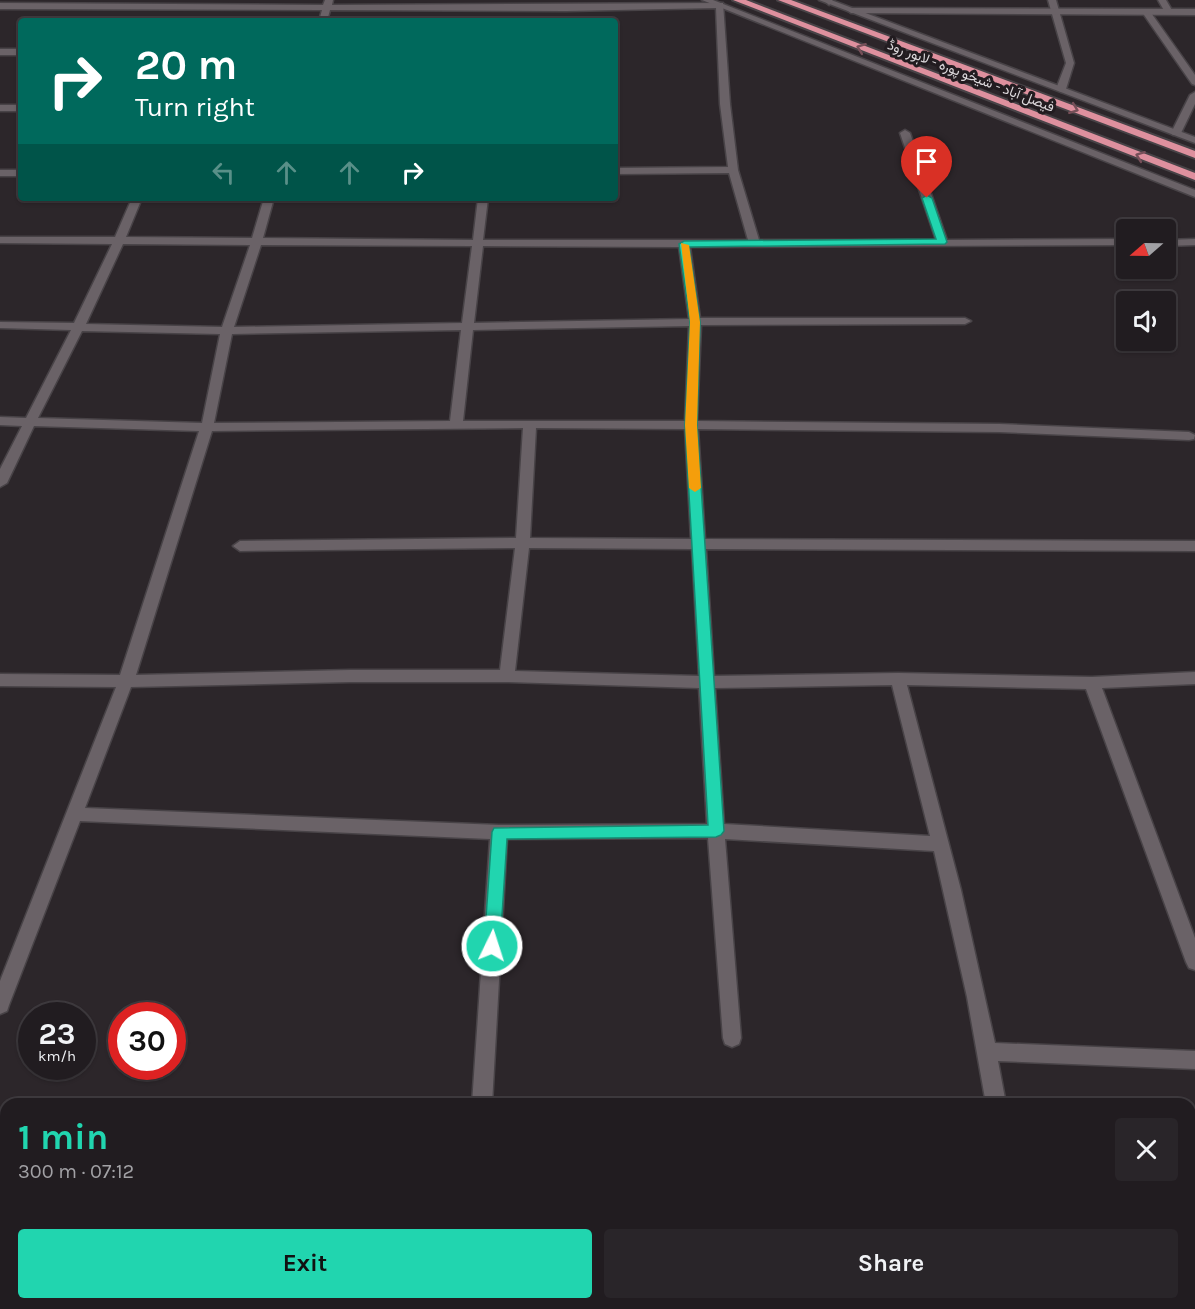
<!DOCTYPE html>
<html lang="en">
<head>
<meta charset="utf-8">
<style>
  :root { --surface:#211c20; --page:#292529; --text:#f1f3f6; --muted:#a2a1a5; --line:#3e3a3e; --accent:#21d5af }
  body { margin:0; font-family:Karla,Vazirmatn,sans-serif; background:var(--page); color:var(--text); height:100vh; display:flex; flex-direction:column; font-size:22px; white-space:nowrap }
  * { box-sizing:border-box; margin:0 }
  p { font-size:20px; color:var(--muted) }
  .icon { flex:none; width:33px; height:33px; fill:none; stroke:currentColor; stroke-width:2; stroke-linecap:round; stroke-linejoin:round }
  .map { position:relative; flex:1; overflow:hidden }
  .panel { position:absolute; left:0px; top:1098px; width:1196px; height:212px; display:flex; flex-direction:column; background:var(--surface); border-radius:18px 18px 0 0; box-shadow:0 2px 4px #0004,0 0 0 2px var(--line) }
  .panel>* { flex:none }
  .hud { position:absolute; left:18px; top:18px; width:600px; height:183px; border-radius:6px; box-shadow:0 2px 4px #0004,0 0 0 2px var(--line); background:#00695c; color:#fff; overflow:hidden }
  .needle { width:39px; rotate:250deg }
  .tools { position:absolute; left:1116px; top:219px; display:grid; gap:12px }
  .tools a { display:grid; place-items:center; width:60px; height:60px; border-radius:6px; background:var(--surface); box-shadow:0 2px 4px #0004,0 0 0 2px var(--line); font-size:30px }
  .speed { position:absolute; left:18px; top:1002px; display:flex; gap:12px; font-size:30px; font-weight:700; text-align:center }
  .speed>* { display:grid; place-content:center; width:78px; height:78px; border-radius:50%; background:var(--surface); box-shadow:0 2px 4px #0004,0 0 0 2px var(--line); line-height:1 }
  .speed small { font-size:15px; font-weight:400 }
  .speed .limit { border:9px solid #d22; background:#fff; color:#111 }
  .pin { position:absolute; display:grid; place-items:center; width:51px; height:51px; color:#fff; margin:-62px -26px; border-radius:50% 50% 50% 0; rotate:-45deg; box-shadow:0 0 6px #0007 }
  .pin .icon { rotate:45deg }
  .me { position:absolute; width:66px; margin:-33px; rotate:4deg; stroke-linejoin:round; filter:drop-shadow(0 0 4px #0008) }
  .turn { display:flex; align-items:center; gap:21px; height:126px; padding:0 18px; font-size:27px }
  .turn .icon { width:78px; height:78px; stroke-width:2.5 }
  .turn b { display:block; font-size:42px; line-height:51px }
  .lanes { display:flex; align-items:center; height:57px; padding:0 18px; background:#0003; justify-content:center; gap:30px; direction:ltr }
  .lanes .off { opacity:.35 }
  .round { display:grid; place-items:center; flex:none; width:63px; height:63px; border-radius:6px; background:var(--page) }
  .headline { display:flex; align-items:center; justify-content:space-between; height:102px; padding:0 18px }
  h1 { font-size:36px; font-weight:700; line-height:45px; color:var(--accent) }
  .action { display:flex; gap:12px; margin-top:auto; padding:12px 18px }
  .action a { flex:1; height:69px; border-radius:6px; background:var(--accent); color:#111; font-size:24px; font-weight:700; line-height:69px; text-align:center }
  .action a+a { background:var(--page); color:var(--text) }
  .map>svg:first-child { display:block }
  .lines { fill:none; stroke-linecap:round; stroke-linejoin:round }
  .service-casing { stroke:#484347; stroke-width:3 }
  .minor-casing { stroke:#484347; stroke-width:3 }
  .tertiary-casing { stroke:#484347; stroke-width:3 }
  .trunk-casing { stroke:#484347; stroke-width:4 }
  .service { fill:#6a6267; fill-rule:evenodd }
  .minor { fill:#6a6267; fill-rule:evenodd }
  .tertiary { fill:#6a6267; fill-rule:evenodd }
  .trunk { fill:#de909e; fill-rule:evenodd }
  .oneway { stroke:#775059 }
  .route { fill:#21d5af; stroke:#158a72; stroke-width:1.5 }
  .slow { fill:#f59e0b }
  .labels { text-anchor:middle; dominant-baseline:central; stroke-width:6; stroke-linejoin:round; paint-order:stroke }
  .far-street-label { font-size:14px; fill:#dcd8db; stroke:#221c20 }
</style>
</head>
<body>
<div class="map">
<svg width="1195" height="1309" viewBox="0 0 1195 1309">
  <rect width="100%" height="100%" fill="#2c262a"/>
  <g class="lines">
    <g class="service-casing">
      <g id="service">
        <polygon points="702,0 713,0 1195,190 1195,197"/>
        <polygon points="819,0 831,0 1195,137 1195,143"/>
      </g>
    </g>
    <g class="minor-casing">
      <g id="minor">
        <path d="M325,0H333L332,5L723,3L730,104L738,170L759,240H936L900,133L905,130L910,133L947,240L1126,239V245L690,247L700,318H965L971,321L965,324L701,325L697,421L999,424L1189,432L1195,435L1194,439L1189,440L999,432L698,429L705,539L1195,541V551L706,549L714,676L898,673L1092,677L1195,672V684L1102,688L1195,938V970L1189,968L1186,962L1086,689L907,685L961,890L995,1043L1195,1051V1069L998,1061L1006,1104H986L967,997L934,851L725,839L741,1038L739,1044L732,1047L725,1044L723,1038L708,838L507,839L492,1104H472L490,839L80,821L9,1005L7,1011L0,1014V981L116,687L0,686V674L120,675L199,431L34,426L7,483L0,487V469L22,426L0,425V417L26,418L71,330L0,328V322L74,323L112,244L0,243V237H115L132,198H142L126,237L252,238L264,198H274L263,238L473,240L478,198H488L483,240H748L729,173L615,174V168L728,167L720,104L716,8L566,11L330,10L327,21H319L322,10L0,9V3L323,5ZM123,244L250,245L222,327L86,324ZM261,245L472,246L462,323L234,327ZM483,246L679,247L689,319L474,323ZM689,326L685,421H463L473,330ZM461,330L450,421L214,423L232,334ZM82,331L220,334L202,423L38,418ZM523,428L516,538L240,541L233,546L240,551L515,548L500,670H350L136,675L212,431ZM536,428L685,429L691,539L530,538ZM529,548L692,549L699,676L515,671ZM350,682H507L699,688L707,824L499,825L85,808L131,687ZM892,685L930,836L724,824L715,688Z"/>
        <polygon points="824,0 832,0 833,2 829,5"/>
        <polygon points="1048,0 1056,0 1074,63 1066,89 1061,92 1056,89 1066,63"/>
        <polygon points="1158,0 1166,0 1173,12 1172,14 1166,14"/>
        <polygon points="1143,10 1149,10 1195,75 1195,85 1192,84 1142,12"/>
        <rect x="0" y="49" width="21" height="6"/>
        <polygon points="1195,92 1195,104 1181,133 1173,135 1171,133 1190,95"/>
        <rect x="0" y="105" width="21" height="6"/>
        <rect x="0" y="170" width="21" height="6"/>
        <polygon points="1195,239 1195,245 1166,246 1166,240"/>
        <rect x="0" y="1162" width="6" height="20"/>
        <polygon points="453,1304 475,1304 474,1309 452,1309"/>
        <polygon points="1042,1304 1064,1304 1066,1309 1044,1309"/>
      </g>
    </g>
    <g class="tertiary-casing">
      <polygon id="tertiary" points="848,8 1195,9 1195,15 851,13 847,10"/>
    </g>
    <g class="trunk-casing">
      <g id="trunk">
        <polygon points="733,0 746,0 1195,173 1195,180"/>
        <polygon points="778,0 791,0 1195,151 1195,158"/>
      </g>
    </g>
    <use href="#service" class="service"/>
    <use href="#minor" class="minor"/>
    <use href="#tertiary" class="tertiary"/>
    <use href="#trunk" class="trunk"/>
  </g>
  <defs><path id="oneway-chevron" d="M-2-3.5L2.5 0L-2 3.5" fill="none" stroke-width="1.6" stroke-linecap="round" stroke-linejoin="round" transform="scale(1.5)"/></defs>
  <g class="oneway">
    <use href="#oneway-chevron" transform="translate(861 48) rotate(-159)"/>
    <use href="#oneway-chevron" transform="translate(1074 109) rotate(21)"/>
    <use href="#oneway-chevron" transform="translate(1140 156) rotate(-159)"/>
  </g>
  <polygon class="route" points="927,195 932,198 947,242 945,244 689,247 700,322 697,425 724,831 721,835 716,837 507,839 500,946 498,951 492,953 487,951 484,946 492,832 494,828 708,825 685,425 690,322 679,244 684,241 936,239 922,198"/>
  <polygon class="slow" points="681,243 689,245 700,322 697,425 701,488 695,492 689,488 685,425 690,322"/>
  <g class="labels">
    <g class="far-street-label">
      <text transform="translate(971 76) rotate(21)">فیصل آباد - شیخو پورہ - لاہور روڈ</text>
    </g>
  </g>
</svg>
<div class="tools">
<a><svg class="needle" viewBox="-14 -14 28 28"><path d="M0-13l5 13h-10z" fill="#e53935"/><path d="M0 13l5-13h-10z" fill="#a2a1a5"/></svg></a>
<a><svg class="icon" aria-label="sound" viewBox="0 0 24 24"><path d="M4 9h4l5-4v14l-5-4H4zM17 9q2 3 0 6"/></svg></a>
</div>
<div class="speed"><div>23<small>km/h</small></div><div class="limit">30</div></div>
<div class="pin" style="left:927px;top:198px;background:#d93025"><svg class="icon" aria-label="arrive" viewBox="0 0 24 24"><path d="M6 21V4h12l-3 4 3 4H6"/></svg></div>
<svg class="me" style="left:492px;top:946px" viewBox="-20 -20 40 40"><circle r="17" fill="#21d5af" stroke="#fff" stroke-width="3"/><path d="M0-11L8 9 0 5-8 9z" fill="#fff"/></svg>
<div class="hud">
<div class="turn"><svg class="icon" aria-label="right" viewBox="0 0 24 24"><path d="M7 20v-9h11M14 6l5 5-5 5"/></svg><div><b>20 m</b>Turn right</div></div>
<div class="lanes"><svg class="icon off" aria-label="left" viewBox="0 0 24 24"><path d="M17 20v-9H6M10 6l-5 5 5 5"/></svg><svg class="icon off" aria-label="ahead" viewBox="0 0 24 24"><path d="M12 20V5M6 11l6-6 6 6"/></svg><svg class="icon off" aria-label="ahead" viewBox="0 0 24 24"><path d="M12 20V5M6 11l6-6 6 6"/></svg><svg class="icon" aria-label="right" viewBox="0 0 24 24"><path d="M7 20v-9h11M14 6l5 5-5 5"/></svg></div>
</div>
<section class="panel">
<div class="headline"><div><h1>1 min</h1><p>300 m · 07:12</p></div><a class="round"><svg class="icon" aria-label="close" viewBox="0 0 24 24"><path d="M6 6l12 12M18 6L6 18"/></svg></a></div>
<div class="action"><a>Exit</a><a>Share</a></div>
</section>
</div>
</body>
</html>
